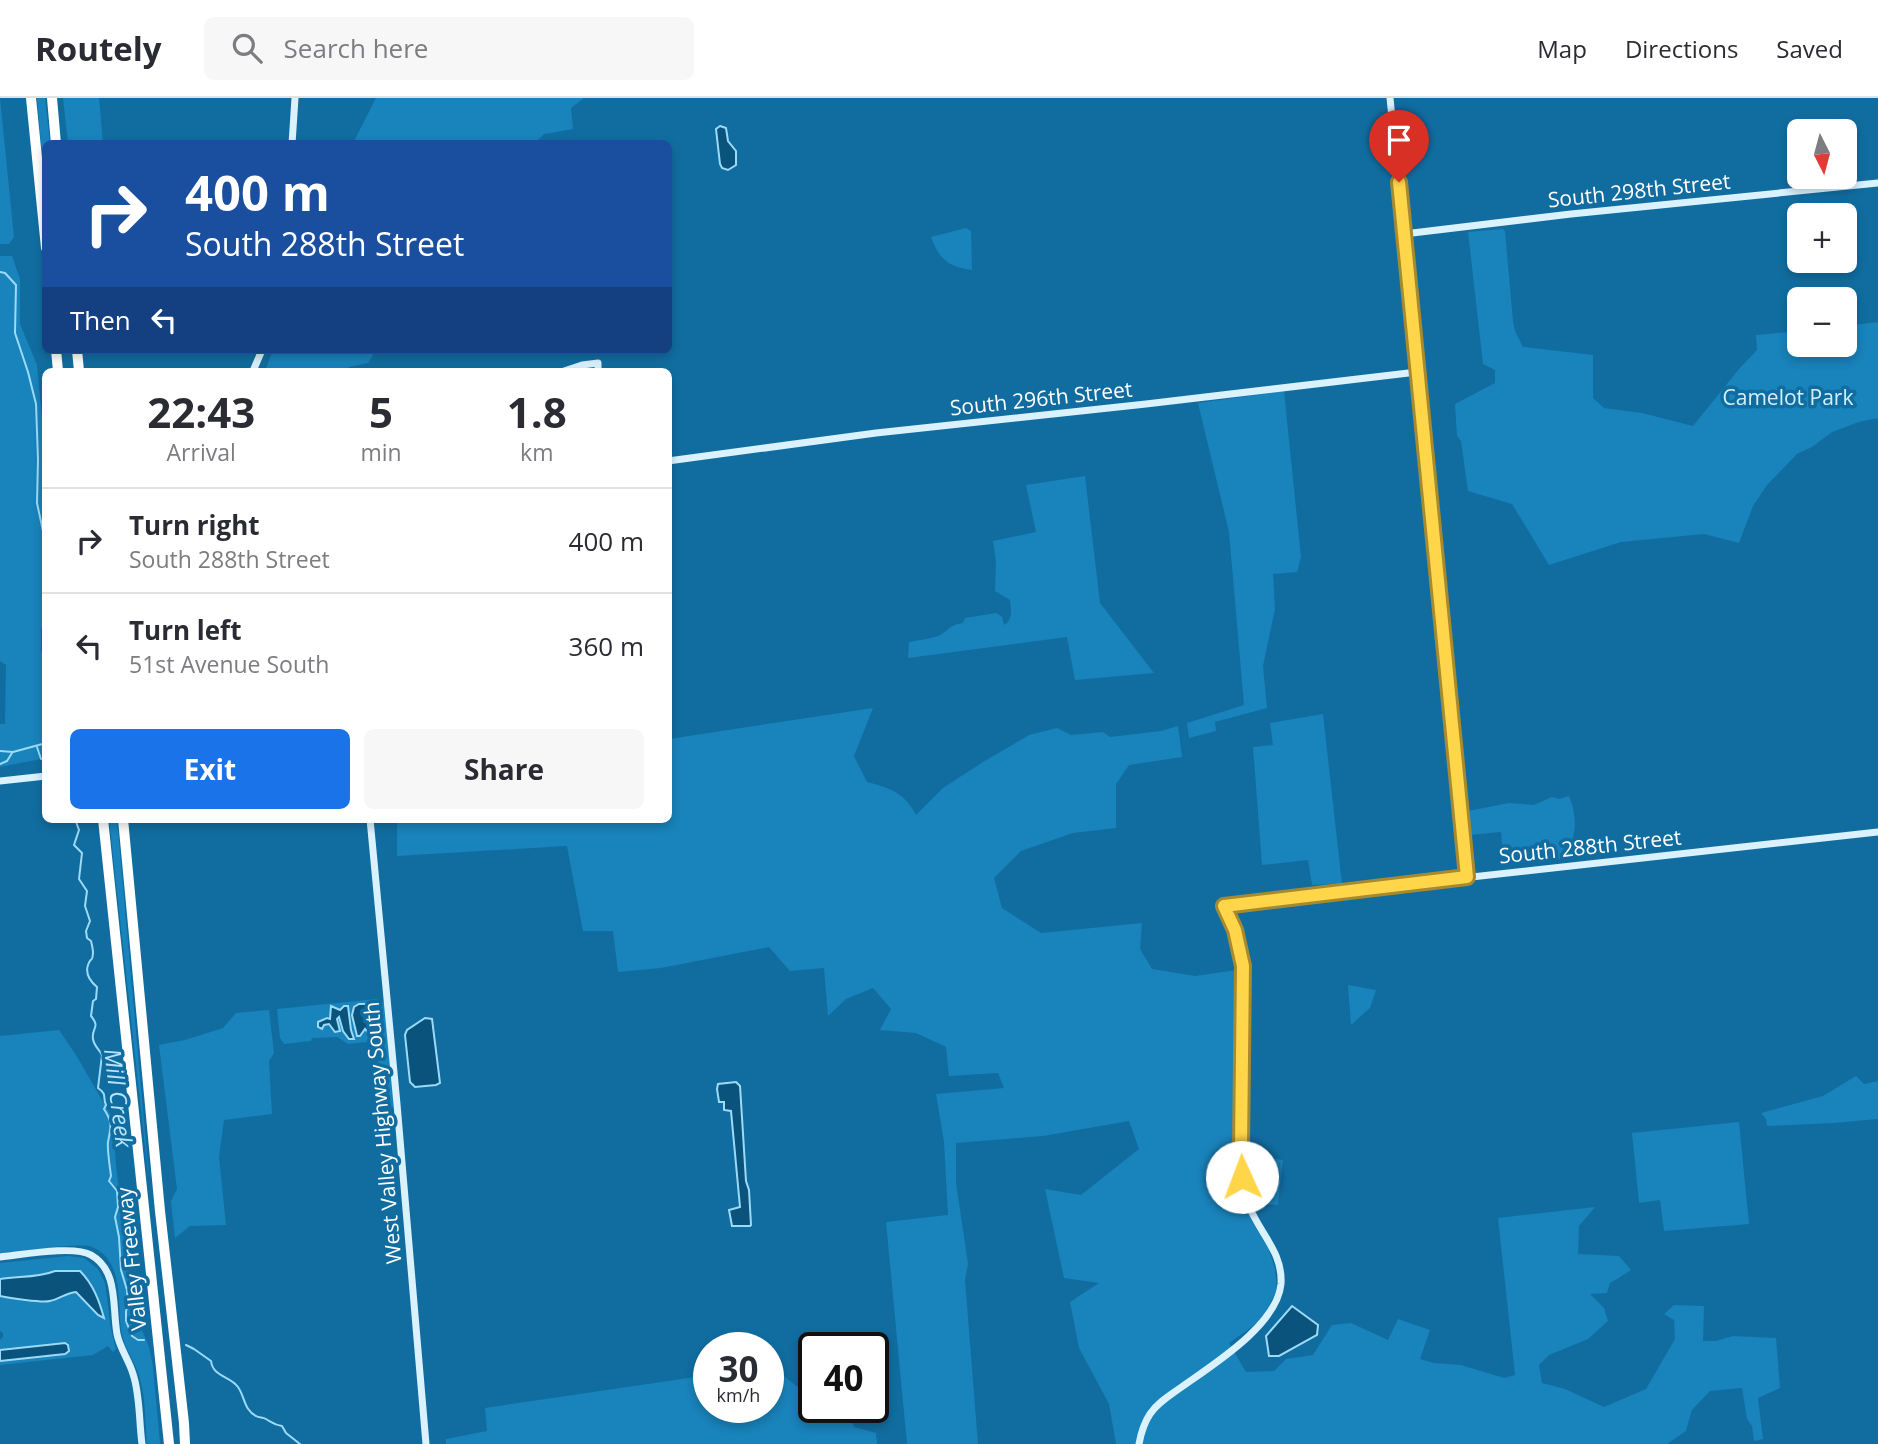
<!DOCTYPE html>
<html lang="en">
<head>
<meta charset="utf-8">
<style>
  :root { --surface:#fff; --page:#f7f7f7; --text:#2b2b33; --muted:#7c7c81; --line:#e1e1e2; --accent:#1a73e8 }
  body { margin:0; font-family:"Open Sans",sans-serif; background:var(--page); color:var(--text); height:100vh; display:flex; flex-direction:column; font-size:26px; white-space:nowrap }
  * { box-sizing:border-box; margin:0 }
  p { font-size:23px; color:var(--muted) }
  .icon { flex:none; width:38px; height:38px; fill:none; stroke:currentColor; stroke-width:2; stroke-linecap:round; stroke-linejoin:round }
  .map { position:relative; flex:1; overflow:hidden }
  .side { position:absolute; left:42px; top:270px; width:630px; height:455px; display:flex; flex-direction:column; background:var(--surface); border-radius:10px; box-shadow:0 4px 10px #0003 }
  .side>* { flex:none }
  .top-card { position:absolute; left:42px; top:42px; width:630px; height:214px; border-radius:10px; box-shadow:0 4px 10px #0003; background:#1a4fa0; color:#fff; overflow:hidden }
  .needle { width:46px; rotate:174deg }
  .buttons { position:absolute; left:1787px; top:21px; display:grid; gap:14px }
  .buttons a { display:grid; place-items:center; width:70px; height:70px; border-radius:10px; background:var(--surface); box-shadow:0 4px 10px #0003; font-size:35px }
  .speed { position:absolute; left:693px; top:1234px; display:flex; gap:14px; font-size:35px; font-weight:700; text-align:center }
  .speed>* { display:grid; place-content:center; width:91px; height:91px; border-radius:50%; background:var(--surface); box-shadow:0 4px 10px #0003; line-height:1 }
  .speed small { font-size:18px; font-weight:400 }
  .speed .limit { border:4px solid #111; border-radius:10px; background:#fff; color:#111 }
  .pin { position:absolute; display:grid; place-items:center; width:60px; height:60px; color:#fff; margin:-72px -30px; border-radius:50% 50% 50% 0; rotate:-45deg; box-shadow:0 0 7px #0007 }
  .pin .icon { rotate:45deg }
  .me { position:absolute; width:77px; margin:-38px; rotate:358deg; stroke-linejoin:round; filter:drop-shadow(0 0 5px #0008) }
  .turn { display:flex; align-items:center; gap:24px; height:147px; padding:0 28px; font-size:32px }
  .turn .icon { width:91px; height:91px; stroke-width:2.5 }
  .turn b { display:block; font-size:49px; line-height:60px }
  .then { display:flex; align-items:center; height:66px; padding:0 28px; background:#0003; gap:14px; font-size:26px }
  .eta { display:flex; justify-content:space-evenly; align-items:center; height:119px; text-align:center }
  .eta b { font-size:42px; font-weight:700; line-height:49px }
  .primary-button { display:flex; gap:14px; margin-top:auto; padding:14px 28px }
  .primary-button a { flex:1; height:80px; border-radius:10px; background:var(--accent); color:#fff; font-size:28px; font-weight:700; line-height:80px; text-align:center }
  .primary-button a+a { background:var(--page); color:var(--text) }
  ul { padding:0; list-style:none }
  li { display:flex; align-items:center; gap:21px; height:105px; padding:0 28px; border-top:2px solid var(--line) }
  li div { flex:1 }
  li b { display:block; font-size:26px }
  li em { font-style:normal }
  header { display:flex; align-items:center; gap:42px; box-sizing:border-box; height:98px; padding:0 35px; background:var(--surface); border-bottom:2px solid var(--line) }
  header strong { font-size:33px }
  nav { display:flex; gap:38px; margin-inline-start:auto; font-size:24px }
  .search { width:490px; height:63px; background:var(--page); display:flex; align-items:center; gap:18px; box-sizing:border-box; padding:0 24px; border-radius:10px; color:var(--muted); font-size:26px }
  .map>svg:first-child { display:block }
  .green { fill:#1983bb }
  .water { fill:#0a537c; stroke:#9cdaf8; stroke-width:2 }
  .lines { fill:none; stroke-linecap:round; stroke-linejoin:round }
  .stream { stroke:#9cdaf8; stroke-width:2 }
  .secondary { stroke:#daf1fe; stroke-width:7 }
  .highway { stroke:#fff; stroke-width:10 }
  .route-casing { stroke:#a68a30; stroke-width:18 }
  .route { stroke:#ffd54a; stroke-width:12 }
  .labels { text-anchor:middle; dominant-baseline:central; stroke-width:7; stroke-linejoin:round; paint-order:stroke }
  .street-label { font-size:21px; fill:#fff; stroke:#116da0 }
  .park-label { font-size:21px; fill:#d3effe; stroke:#116da0 }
  .water-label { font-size:23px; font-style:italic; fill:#b7e4fb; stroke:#116da0 }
</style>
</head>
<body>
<header>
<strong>Routely</strong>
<div class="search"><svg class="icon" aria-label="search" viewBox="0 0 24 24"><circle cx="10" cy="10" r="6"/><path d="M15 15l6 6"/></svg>Search here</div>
<nav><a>Map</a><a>Directions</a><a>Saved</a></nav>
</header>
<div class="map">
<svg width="1878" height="1346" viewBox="0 0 1878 1346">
  <rect width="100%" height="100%" fill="#116da0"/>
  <g class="green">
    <polygon points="0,0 14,139 9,146 0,146"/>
    <polygon points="37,0 45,0 50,45 46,46 45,89"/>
    <polygon points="63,0 99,0 103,45 68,45"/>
    <polygon points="376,0 584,0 571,10 573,31 544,36 535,45 353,45"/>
    <path d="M966,130L971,133L972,172C948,169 939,161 931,139Z"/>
    <polygon points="1503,131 1505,133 1513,223 1515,233 1523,249 1593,257 1593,300 1604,310 1642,315 1693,328 1739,271 1757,252 1756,237 1799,233 1799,247 1844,247 1845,228 1878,224 1878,320 1859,324 1832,334 1812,349 1797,356 1767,387 1753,408 1739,445 1704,436 1621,444 1549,467 1512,406 1468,393 1461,343 1457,338 1455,306 1495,285 1495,272 1483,266 1468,134"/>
    <polygon points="0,158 12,158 20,181 20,226 37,267 45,352 46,527 41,530 41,554 46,555 46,660 0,669 0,626 5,626 6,567 0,563"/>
    <polygon points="273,252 376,252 368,265 349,269 347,273 265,273"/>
    <polygon points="1284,293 1301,459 1297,474 1273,476 1275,511 1263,568 1267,610 1215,624 1216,633 1189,640 1187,625 1244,607 1229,434 1198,305"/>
    <path d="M1085,378L1100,505L1154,575L1075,582L1067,539L908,560L909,544C918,542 929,541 938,538C948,534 948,527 963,525L965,520L996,515L1002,519L1004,527C1013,522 1011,511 1010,502L995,493L996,464L993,443L1036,434L1026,387Z"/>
    <path d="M873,610L854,658L867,684C890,690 905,695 916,717L943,690L983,664L1029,637L1057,630L1071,637L1103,634L1110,639L1161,633L1178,628L1182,659L1129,667L1116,686V730L1073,735L1021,753L994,780L1002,810L1041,835L1142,825L1140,851L1152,871L1195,878L1237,872L1235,1081L1252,1124L1268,1149L1275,1171L1277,1191L1263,1221L1229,1245L1246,1274L1274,1273L1286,1261L1313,1257L1332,1227L1351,1225L1388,1242L1398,1221L1430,1232L1420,1261L1434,1265L1461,1267L1504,1280L1515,1277L1498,1120L1595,1109L1579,1128L1578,1156L1619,1158L1631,1172L1617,1181L1610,1185L1607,1195L1590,1196L1604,1210L1608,1223L1588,1241L1549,1257L1539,1267L1542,1285L1565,1291L1604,1309L1646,1291L1675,1241L1674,1222L1664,1216L1674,1207L1704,1208L1703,1243H1716L1733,1238L1776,1240L1780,1290L1758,1300L1763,1341L1754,1343L1752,1328L1747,1321L1742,1290L1710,1293L1692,1312L1686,1333L1667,1346H1116L1109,1306L1079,1250L1070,1204L1099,1185L1064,1180L1045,1091L1081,1097L1139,1051L1129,1023L1043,1038L956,1045V1085L968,1166L965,1182L978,1346H907L886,1124L948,1117L944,1044L936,996L1004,990L998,975L949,978L946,949L916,935L880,932L891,911L873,890L846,901L828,918L824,870L790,873L769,849L661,870L618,874L613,833H583L567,748L397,758V723L421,721H668L669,641Z"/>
    <polygon points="1323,616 1342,786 1312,787 1308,762 1262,767 1253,649 1273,647 1270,625"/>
    <path d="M1569,698C1575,712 1577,729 1572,742L1584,753L1580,759L1504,767L1501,734L1470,737L1467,714L1468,713L1509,705L1534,707L1552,699L1559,701Z"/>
    <polygon points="109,721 117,721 149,1080 148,1075"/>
    <polygon points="1348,887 1376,892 1370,910 1351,927"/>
    <polygon points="377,901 385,905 394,1010 383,1004 376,943 348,946 337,939 312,940 311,943 284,946 280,940 277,911"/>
    <polygon points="269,912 274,955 269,963 272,1016 224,1022 219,1059 226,1127 190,1128 175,1140 171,1103 177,1091 159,947 185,942 223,930 236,915"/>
    <path d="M59,932L76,957L113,1021L116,1068L128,1159L129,1182L135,1215L149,1249L153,1269L160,1346H147C145,1325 146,1302 140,1281C136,1265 125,1252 122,1236C116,1208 126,1163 92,1149C81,1144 16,1154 0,1156V938Z"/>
    <polygon points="1856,978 1864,986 1878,983 1878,1021 1834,1025 1767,1028 1766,1021 1761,1015 1823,998"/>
    <polygon points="1739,1024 1749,1126 1664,1133 1660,1102 1639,1105 1632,1035"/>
    <polygon points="1261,1058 1283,1062 1278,1107 1265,1106 1255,1071 1262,1069"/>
    <path d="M68,1158L84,1160L98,1171L105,1185L111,1231L116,1251L113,1254L108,1248L93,1257L0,1267V1263L65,1256V1245L0,1252V1242L3,1239V1235L0,1233V1198C9,1200 42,1205 50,1203C59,1201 66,1195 76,1194L87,1205L100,1204L90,1183L80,1173H55L44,1177L21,1178L0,1181V1165Z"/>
    <polygon points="771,1268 814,1302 814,1309 847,1309 854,1329 876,1335 877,1346 446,1346 446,1341 487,1333 485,1310 709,1277 709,1309 768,1309 768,1269"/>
  </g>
  <g class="water">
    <polygon points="720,28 726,30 728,43 736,53 736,67 728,72 722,70 720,66 716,31"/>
    <polygon points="359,906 371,906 379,935 376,937 370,937 365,931 360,938 357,938 352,917 354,909"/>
    <polygon points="331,908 340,912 344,908 348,908 351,932 354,941 349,941 343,933 339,919 337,921 340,933 335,934 329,926 324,927 322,931 318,929 318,924 327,920 330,921"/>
    <polygon points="425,920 432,921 440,985 436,987 415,989 410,984 405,937 407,932"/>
    <polygon points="736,984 740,988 746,1083 749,1092 751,1127 750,1128 732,1128 729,1112 740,1109 731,1013 724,1012 724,1004 719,1004 717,991 718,986"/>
    <path d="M55,1173H80C93,1186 99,1202 104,1220L98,1217L76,1194C66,1195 59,1201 50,1203C42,1205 9,1200 0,1198V1181C18,1178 38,1180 55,1173Z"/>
    <polygon points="1292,1208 1318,1227 1317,1237 1279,1258 1269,1258 1266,1238"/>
    <polygon points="65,1245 68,1247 69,1253 65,1256 0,1263 0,1252"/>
  </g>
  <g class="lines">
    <g class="stream">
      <polyline points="0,174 5,175 16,187 15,235 28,274 36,306 38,361 37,405 46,447"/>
      <polyline points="37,649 41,661"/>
      <polyline points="0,653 13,654 46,645"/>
      <polyline points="0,666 7,663 12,655"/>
      <path d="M75,721L79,732L74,747L82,755L79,781L87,793L85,808L90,823L86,833L87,840L91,843C92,847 93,851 93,855C92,866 92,857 88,867C85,876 91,884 97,889L96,901L93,903L91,918C101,930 91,930 93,941C94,948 99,951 102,957L98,990C108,997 102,998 106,1007L104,1011C113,1025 111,1028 108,1044C107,1051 110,1070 111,1078L109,1083L117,1093L118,1109L115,1119L119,1139L121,1172L127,1192L128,1208L126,1213V1223L132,1238L138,1242H144"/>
      <path d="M186,1247L194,1251L211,1263C213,1279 230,1278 238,1289C245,1299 244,1312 256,1318C259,1320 263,1319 266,1321C273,1325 274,1327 282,1328L286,1335L300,1346"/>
    </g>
    <g class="secondary">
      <polyline points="1390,0 1467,779"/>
      <polyline points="292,46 295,0"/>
      <polyline points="1404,136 1571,116 1878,85"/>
      <polyline points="253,273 262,252"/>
      <polyline points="564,273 582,267 598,265 598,273"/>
      <polyline points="668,363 876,335 1146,306 1417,274"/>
      <polyline points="0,683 46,678"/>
      <polyline points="370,721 397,1006 426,1346"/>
      <path d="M0,1159C21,1157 74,1147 91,1157C119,1173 112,1209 117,1236C120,1251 129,1262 133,1276C140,1296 139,1324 142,1346"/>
      <path d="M1139,1346C1141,1335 1144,1325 1150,1316C1158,1304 1172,1296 1183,1288C1214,1266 1277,1227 1281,1186C1283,1154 1260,1136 1249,1108C1242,1089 1242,1070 1241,1050L1243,868L1235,832L1224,808L1336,794L1878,734"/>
    </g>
    <g class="highway">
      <polyline points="31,0 46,150"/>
      <polyline points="52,0 56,46"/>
      <polyline points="56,252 58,273"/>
      <polyline points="77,252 79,273"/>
      <polyline points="103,721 169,1346"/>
      <polyline points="123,721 160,1113 184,1325 185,1346"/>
    </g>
  </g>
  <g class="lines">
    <g class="route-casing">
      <polyline id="route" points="1242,1079 1241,1050 1243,868 1235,832 1224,808 1467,779 1399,84"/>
    </g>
    <use href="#route" class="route"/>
  </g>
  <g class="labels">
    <g class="street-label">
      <text transform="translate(1639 92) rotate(-6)">South 298th Street</text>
      <text transform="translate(1041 300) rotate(-6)">South 296th Street</text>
      <text transform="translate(1590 748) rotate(-6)">South 288th Street</text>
      <text transform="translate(382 1035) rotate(-95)">West Valley Highway South</text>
      <text transform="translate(131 1161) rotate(-96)">Valley Freeway</text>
    </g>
    <g class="park-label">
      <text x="1788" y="299">Camelot Park</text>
    </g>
    <g class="water-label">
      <text transform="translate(119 1000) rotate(83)">Mill Creek</text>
    </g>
  </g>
</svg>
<div class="buttons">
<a><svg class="needle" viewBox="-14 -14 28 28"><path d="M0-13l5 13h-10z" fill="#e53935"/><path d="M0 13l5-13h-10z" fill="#7c7c81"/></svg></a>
<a>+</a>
<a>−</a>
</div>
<div class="speed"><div>30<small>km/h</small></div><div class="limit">40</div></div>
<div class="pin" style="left:1399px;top:84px;background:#d93025"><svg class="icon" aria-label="arrive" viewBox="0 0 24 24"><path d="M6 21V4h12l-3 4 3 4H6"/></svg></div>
<svg class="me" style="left:1242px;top:1079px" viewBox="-20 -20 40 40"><circle r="19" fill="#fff"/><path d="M0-13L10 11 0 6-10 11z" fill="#ffd54a"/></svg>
<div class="top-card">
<div class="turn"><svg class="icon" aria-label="right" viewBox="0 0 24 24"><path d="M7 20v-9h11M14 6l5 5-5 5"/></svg><div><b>400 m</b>South 288th Street</div></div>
<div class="then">Then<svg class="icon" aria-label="left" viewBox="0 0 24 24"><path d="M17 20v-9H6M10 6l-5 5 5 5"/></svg></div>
</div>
<section class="side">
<div class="eta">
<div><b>22:43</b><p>Arrival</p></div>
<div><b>5</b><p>min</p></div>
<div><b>1.8</b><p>km</p></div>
</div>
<ul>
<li><svg class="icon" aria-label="right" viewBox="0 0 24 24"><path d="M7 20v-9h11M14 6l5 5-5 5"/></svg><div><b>Turn right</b><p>South 288th Street</p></div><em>400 m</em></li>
<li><svg class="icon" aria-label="left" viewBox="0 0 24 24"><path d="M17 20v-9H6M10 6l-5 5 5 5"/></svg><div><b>Turn left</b><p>51st Avenue South</p></div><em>360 m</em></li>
</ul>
<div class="primary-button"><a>Exit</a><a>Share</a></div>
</section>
</div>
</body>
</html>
